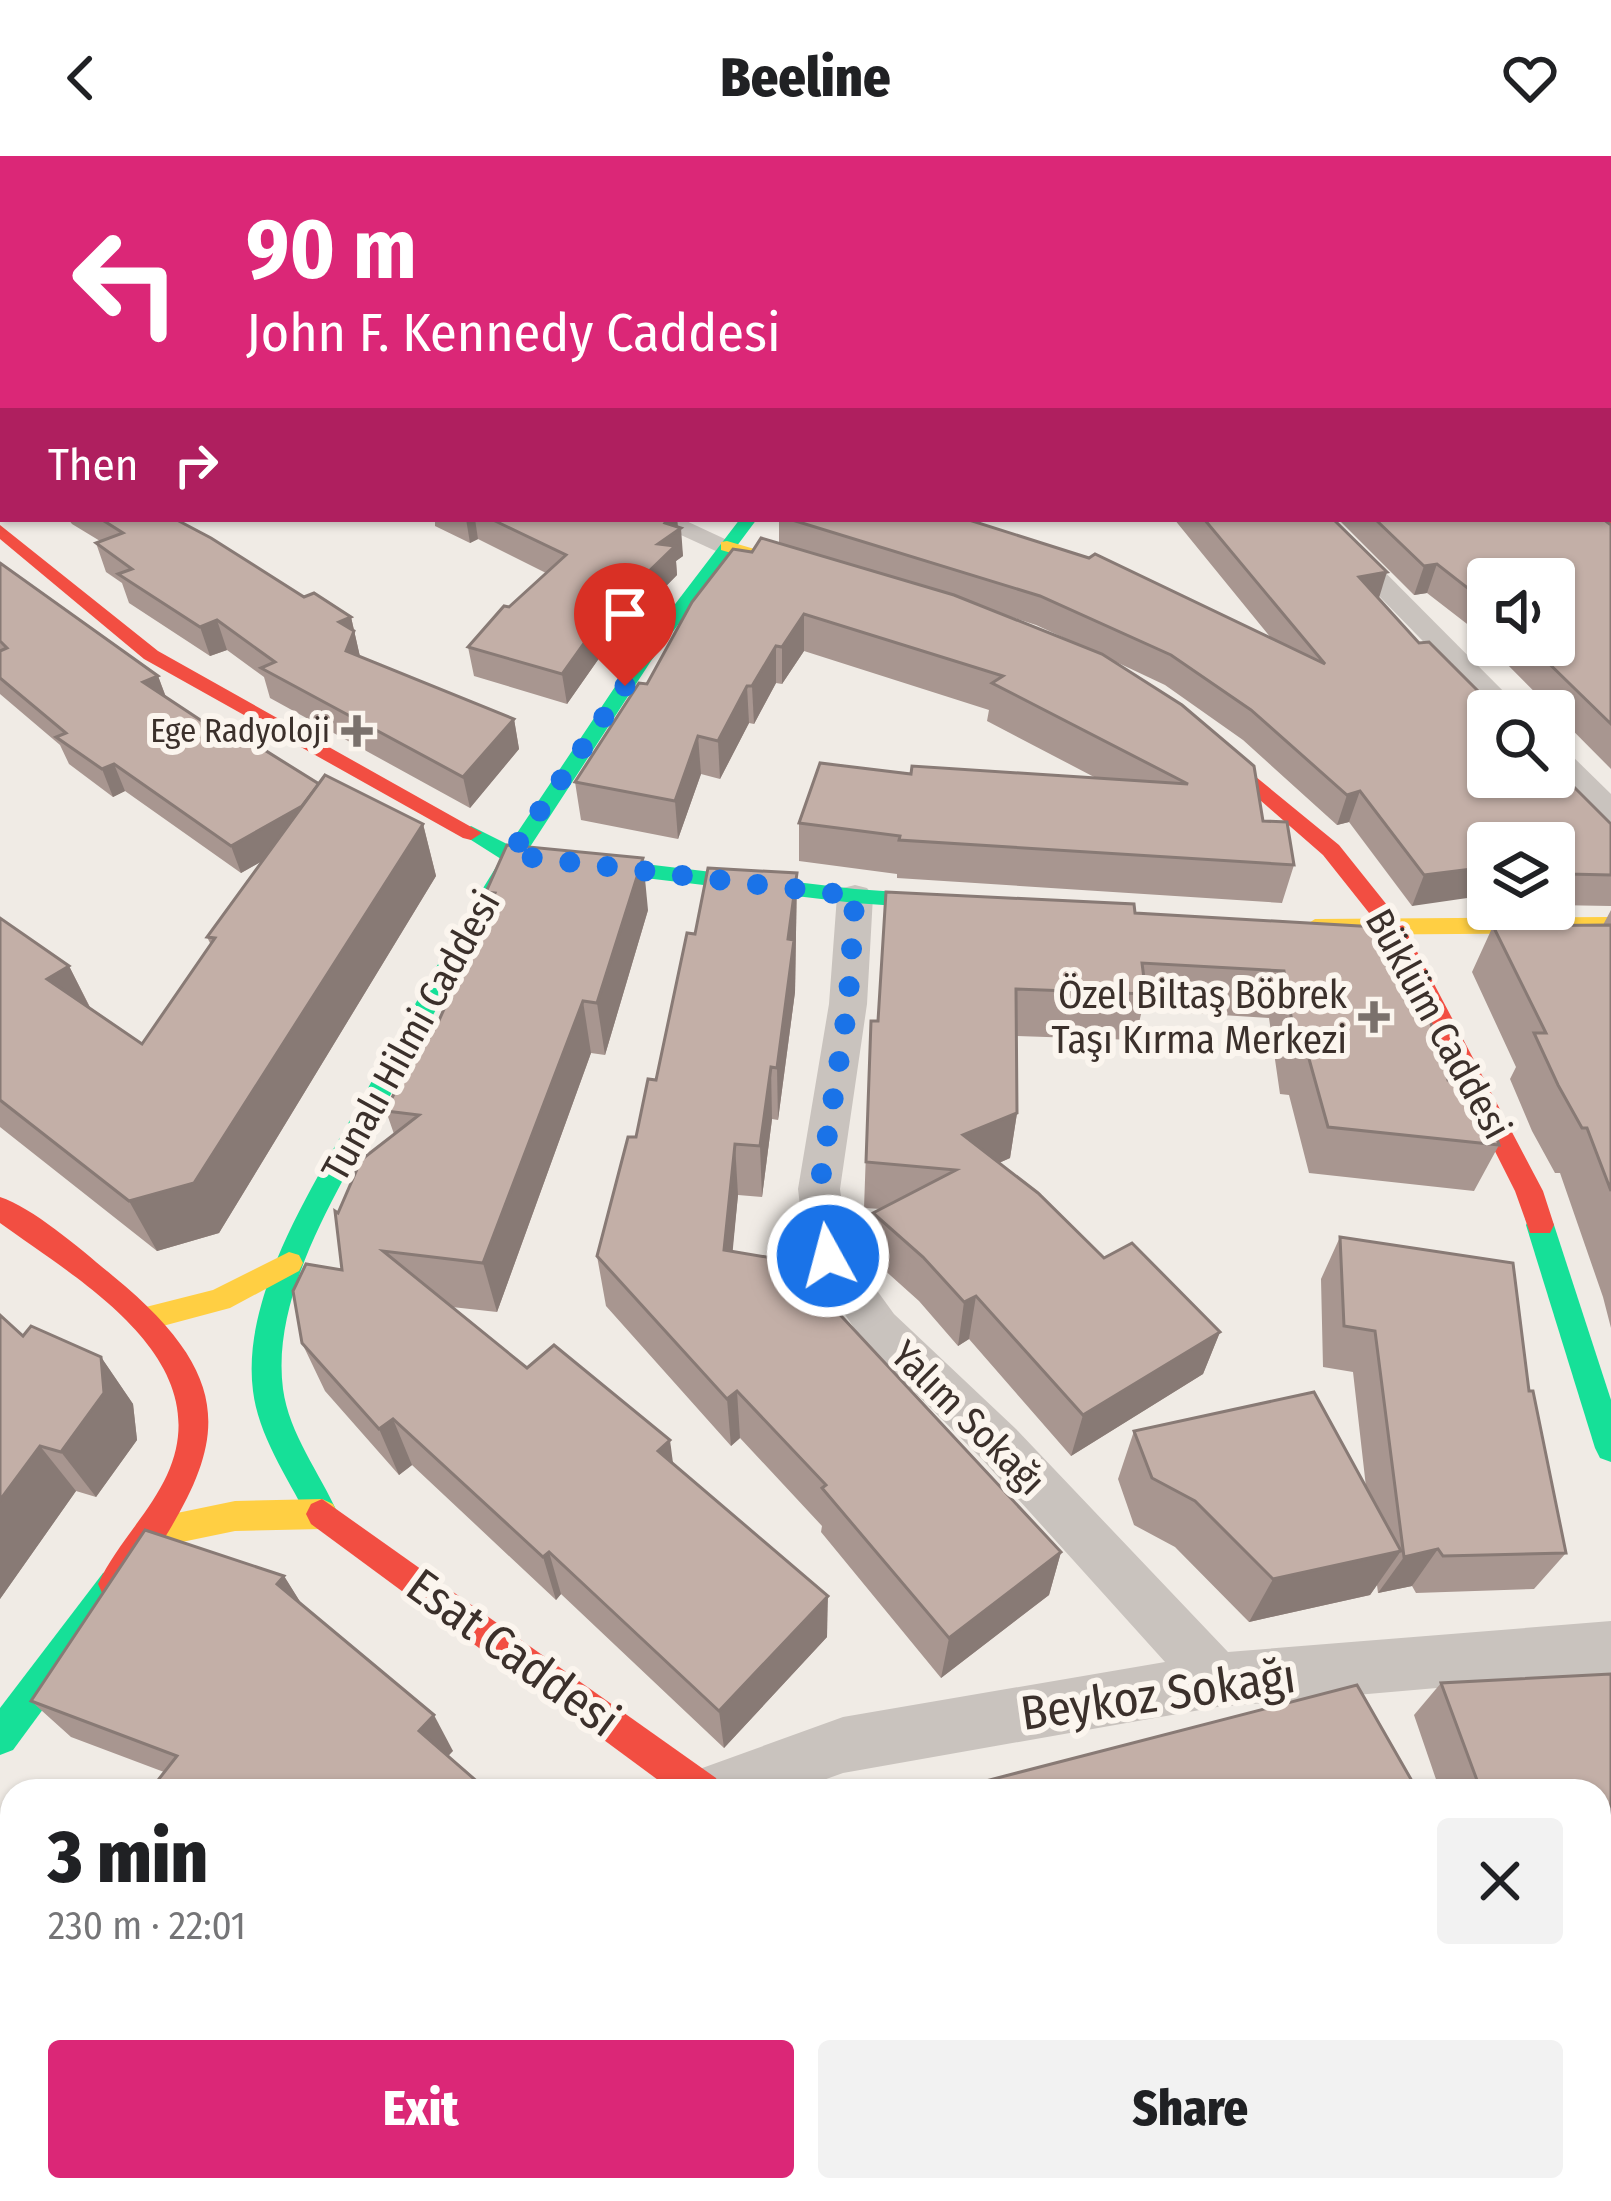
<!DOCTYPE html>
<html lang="en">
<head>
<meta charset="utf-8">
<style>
  :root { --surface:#fff; --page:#f2f2f2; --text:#202124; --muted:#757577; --accent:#db2777 }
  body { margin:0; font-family:"Fira Sans Condensed",sans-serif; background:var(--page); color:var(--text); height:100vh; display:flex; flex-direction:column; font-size:45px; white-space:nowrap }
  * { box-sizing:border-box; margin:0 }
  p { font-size:39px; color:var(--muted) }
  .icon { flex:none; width:66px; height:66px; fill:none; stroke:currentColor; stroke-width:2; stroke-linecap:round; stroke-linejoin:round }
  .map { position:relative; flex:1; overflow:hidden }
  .drawer { position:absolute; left:0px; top:1623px; width:1611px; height:423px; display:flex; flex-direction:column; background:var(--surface); border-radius:36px 36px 0 0; box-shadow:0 3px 9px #0004 }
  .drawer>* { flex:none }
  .banner { position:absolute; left:0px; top:0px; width:1611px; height:366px; box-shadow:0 3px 9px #0004; background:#db2777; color:#fff; overflow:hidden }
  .tools { position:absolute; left:1467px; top:402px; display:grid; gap:24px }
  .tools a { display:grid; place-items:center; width:108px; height:108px; border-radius:12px; background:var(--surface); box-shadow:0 3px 9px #0004; font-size:60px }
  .pin { position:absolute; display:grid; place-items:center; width:102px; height:102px; color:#fff; margin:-123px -51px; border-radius:50% 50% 50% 0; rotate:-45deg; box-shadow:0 0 12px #0007 }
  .pin .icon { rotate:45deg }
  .me { position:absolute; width:132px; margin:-66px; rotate:353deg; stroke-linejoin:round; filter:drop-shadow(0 0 9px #0008) }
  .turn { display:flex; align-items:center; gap:42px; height:252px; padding:0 48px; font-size:54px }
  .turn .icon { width:156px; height:156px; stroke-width:2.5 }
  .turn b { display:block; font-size:84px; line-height:102px }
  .then { display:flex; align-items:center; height:114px; padding:0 48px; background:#0003; gap:24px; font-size:45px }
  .round { display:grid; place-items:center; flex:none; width:126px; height:126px; border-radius:12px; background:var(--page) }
  .head { display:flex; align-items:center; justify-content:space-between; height:204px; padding:0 48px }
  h1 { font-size:72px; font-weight:800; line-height:90px }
  .primary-button { display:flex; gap:24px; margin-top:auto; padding:24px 48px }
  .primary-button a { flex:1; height:138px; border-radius:12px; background:var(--accent); color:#fff; font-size:48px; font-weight:800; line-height:138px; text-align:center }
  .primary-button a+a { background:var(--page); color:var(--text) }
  header { display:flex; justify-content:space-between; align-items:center; height:156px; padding:0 48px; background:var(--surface); font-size:54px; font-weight:800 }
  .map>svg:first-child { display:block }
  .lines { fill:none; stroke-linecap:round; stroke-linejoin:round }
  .street { fill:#c9c3be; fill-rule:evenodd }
  .fast { fill:#16e098; fill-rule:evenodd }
  .slow { fill:#ffcf43; fill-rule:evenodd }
  .jam { fill:#f24e42; fill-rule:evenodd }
  .wall { fill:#a89690; fill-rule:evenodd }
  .shaded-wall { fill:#887a75 }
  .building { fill:#c3afa7; stroke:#887a75; stroke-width:3 }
  .route { stroke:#1a73e8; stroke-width:21; stroke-dasharray:0 37.8 }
  .poi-dot { fill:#7a716c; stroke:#fbf5ee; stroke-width:4.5 }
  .labels { text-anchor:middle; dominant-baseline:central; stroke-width:12; stroke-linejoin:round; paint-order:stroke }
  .far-poi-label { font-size:33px; fill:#3b302b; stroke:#fbf5ee; text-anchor:end }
  .poi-label { font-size:39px; fill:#3b302b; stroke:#fbf5ee; text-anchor:end }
  .street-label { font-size:39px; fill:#3b302b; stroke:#fbf5ee }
  .near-street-label { font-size:48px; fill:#3b302b; stroke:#fbf5ee }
</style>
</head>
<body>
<header><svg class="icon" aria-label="back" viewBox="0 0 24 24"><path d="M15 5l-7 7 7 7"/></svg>Beeline<svg class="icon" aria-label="heart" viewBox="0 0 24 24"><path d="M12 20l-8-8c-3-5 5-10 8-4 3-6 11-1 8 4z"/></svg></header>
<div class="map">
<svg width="1611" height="2045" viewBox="0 0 1611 2045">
  <rect width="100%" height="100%" fill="#f0ebe5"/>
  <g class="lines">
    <g class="street">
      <polygon points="126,0 144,0 125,3"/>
      <polygon points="3,342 3,358 0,359 0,343"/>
      <polygon points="646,363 682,363 740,390 736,396 718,396"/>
      <polygon points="1304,363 1332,363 1523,555 1491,555"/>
      <polygon points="1554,590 1565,593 1611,638 1611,666 1599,663 1554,618"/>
      <polygon points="855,729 867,732 873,740 867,848 840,1033 849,1096 894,1158 1016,1273 1228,1496 1611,1465 1611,1517 1217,1551 843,1617 793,1635 686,1635 694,1615 843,1561 1165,1506 982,1303 862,1184 806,1100 798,1033 829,848 837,740 843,732"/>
    </g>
    <g class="fast">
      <polygon points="1608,57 1611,58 1611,66 1608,65"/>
      <path d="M740,363H757L651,505L528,694L855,733L968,741L979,748L968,755L855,747L520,707C474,782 432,860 391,938C346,1021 270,1134 283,1233C289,1278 320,1317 338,1358L333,1368L322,1373L311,1368C291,1326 259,1283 253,1235C240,1134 322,1017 368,932C411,855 454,778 501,703L460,677L471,670L509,689L637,498Z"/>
      <polygon points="1540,1058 1550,1061 1554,1069 1611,1244 1611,1306 1600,1302 1595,1292 1526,1069 1530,1061"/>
      <polygon points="115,1412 127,1417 132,1428 127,1439 13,1594 0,1599 0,1552 103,1417"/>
      <polygon points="1076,2034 1124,2034 1128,2045 1080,2045"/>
    </g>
    <g class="slow">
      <polygon points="1254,0 1266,0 1269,3 1257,3"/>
      <polygon points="727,385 827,414 830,418 821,423 721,394 721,386"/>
      <polygon points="1611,761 1611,777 1315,779 1303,771 1315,763"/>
      <polygon points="289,1096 299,1099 303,1107 299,1115 230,1152 144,1175 134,1172 129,1163 134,1154 213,1134"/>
      <polygon points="322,1343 333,1348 338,1358 333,1368 322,1373 235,1375 148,1393 137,1389 132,1378 137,1367 148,1363 235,1345"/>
    </g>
    <g class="jam">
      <polygon points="1608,358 1611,359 1611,371 1599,363 1608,363"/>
      <polygon points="0,369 158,495 482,677 471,684 463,682 144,503 0,383"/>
      <polygon points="1195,571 1339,689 1403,769 1543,1035 1554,1069 1550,1077 1530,1077 1515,1035 1385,777 1323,699 1188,581 1185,577"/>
      <path d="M0,1041C34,1052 84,1096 113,1120C256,1237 219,1304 127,1439L115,1444L103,1439L98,1428C116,1389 149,1358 167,1319C220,1203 78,1124 0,1067Z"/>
      <polygon points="322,1343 716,1622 721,1635 673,1635 311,1368 306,1358 311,1348"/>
    </g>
  </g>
  <g class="wall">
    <polygon points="638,0 873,0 870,3 641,3"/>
    <polygon points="1284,0 1511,0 1517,3 1286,3"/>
    <polygon points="1608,159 1611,159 1611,319 1608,316"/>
    <polygon points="68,363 175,363 304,441 351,461 360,501 514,563 519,593 470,652 270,542 264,521 227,494 210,500 129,447 122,427 106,416 96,387 100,385 72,368"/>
    <polygon points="428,363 677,363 683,400 676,405 677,419 609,488 567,548 474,520 468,491 546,417 478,383 470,387 435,370 435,366"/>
    <path d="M779,363H966L1271,482L1174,363H1333L1379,443L1419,487L1611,668V750L1554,749V687L1412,750L1349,666L1337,669L1243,584L1165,529L1112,504L1263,665L1294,709L1282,747L897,722V718L799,705V667L911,618L1096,622L987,565L989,554L804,495L782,528L776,527L754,568L749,567L720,623L701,618L678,683L581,664L575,626L647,528L752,396L779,387ZM1011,461L1036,469L1071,485Z"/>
    <polygon points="1338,363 1603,363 1611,369 1611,613 1488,489 1554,489 1488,423 1488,489 1471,471 1427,437 1414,439"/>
    <polygon points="0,407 158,520 166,541 214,573 319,628 423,668 436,720 219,1077 157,1095 0,971 0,762 69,810 91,853 142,888 211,789 207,781 262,705 241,717 125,635 113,641 69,608 60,589 0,538"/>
    <polygon points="797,717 795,836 778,964 772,963 762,1041 738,1039 732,1096 1061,1396 1049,1439 941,1522 821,1376 822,1370 740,1282 731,1290 606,1150 597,1100 656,924 695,778"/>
    <polygon points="486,736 648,754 605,899 591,897 497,1156 452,1151 527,1212 673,1308 827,1481 724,1592 561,1438 556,1444 412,1309 399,1319 325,1235 302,1187 342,1114 394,978 386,955 437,869 489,751"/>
    <polygon points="1611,754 1611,1172 1603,1141 1560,1017 1555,1017 1532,975 1510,923 1516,911 1472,816 1493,770 1603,769"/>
    <polygon points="1135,757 1412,841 1448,924 1499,989 1474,1035 1309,1017 1289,939 1280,938 1269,862 1142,854 1135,884 1017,880 1017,957 1010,1002 999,1007 1104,1102 1220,1176 1203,1218 1071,1300 969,1183 958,1190 919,1145 871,1102 873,1057 881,1053 864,1052 869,911 878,865"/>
    <polygon points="1340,1081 1529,1235 1566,1397 1534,1433 1416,1437 1412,1430 1378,1437 1377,1429 1370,1439 1249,1466 1175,1391 1134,1369 1118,1323 1134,1275 1366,1331 1353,1216 1323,1211 1321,1123"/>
    <polygon points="23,1180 101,1201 133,1248 137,1284 96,1341 76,1335 0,1443"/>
    <polygon points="284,1420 302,1449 453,1595 164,1616 71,1581 31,1545"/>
    <polygon points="1611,1518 1611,1712 1599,1713 1599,1635 1440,1635 1414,1559 1441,1527"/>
    <polygon points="1611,1776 1611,1927 1599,1915 1599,1792"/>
    <polygon points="1192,2034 1544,2034 1554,2045 1202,2045"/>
  </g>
  <g class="shaded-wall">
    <polygon points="231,0 349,0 350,3 232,3"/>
    <polygon points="852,0 873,0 870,3 849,3"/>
    <rect x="0" y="47" width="3" height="25"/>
    <polygon points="466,363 475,363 478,383 470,387"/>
    <polygon points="668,363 677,363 678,374 681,372 683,400 676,405 677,419 609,488 567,548 562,518 658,388 665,367"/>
    <polygon points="1437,408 1427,437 1414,439 1424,410"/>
    <polygon points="1387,416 1378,445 1359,421"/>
    <polygon points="804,458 804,495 782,528 782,491"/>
    <polygon points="351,461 361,505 354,525 339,466"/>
    <polygon points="217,464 227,494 210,500 200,471"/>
    <polygon points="776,490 776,527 754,568 752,530"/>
    <polygon points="158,520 168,547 143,526"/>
    <polygon points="747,530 749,567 720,623 718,585"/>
    <polygon points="514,563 519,593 470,652 463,621"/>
    <polygon points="698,580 701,618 678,683 675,645"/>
    <polygon points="114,608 125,635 113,641 102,613"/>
    <polygon points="330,635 338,662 241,717 231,690"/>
    <polygon points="1360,635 1349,666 1337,669 1347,639"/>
    <polygon points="423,668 436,720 219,1077 157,1095 129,1045"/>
    <polygon points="643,702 648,754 605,899 597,847"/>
    <polygon points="1488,711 1488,739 1412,750 1424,719"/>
    <polygon points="797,717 795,836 778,964 777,912 788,783"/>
    <polygon points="69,810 95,862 47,823"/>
    <polygon points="583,845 591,897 497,1156 483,1107"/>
    <polygon points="771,911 772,963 762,1041 760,990"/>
    <polygon points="1017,957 1010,1002 958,1025 963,979"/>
    <polygon points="735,988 738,1039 728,1144 724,1094"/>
    <polygon points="976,1140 969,1183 958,1190 964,1146"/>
    <polygon points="1220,1176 1203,1218 1071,1300 1083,1259"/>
    <polygon points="101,1201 133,1248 137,1284 96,1341 61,1296"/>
    <polygon points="737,1235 740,1282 731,1290 727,1243"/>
    <polygon points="393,1263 412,1309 399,1319 379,1273"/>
    <polygon points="670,1284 676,1330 658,1295"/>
    <polygon points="40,1290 76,1335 0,1443 0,1344"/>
    <polygon points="1438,1393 1412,1430 1378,1437 1404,1401"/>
    <polygon points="1401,1395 1370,1439 1249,1466 1273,1423"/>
    <polygon points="549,1396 561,1438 556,1444 543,1401"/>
    <polygon points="1061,1396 1049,1439 941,1522 949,1482"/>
    <polygon points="284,1420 309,1460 277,1428"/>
    <polygon points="828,1440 827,1481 724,1592 719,1555"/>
    <polygon points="434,1559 453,1595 439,1610 419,1575"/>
    <polygon points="12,1899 12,1960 0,1931 0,1902"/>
    <polygon points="111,2034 144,2034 151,2045 118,2045"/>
    <polygon points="727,2034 742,2034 734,2045 719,2045"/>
  </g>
  <g class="building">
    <polygon points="0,0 74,0 76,3 3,3 3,47 0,47"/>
    <polygon points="156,0 232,0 233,3 157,3"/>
    <polygon points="354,0 563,0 566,3 356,3"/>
    <polygon points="658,0 852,0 849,3 654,3"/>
    <polygon points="946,0 1231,0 1233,3 945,3"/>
    <polygon points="1331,0 1511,0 1517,3 1334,3"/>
    <polygon points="0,155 3,158 3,274 0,271"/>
    <rect x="1608" y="159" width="3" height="43"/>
    <polygon points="1608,206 1611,208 1611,277 1608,274"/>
    <polygon points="101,363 175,363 211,382 304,441 314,437 351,461 339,466 354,475 346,495 514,563 463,621 261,512 275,506 217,464 200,471 118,418 132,413 96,387 123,377"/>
    <polygon points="491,363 668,363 665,367 681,372 658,388 675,390 605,458 562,518 468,491 504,450 509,451 566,399"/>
    <polygon points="789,363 966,363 1089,402 1095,398 1325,508 1204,363 1333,363 1387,416 1359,421 1419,487 1429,486 1498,555 1488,555 1488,621 1554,621 1554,611 1611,668 1611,719 1568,718 1554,704 1554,687 1488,687 1488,711 1424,719 1360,635 1347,639 1251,554 1171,499 1040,440"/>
    <polygon points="1375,363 1603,363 1611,369 1611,568 1530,489 1554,489 1554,423 1488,423 1488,448 1437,408 1424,410"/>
    <polygon points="761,382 954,439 1102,498 1182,549 1254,610 1263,665 1287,666 1294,709 899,684 900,680 799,667 820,607 911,618 912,610 1188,628 992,527 1003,520 804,458 782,491 776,490 752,530 747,530 718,585 698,580 675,645 575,626 639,527 647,528 692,446 733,393 752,396"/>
    <polygon points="0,407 158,520 143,526 214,573 223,568 319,628 302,650 231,690 114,608 102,613 56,581 66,577 0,522 0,495 7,492 0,485"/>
    <polygon points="325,619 423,668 194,1027 129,1045 0,944 0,762 69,810 47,823 142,888 215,782 207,781"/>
    <polygon points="507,689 643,702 597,847 583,845 483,1107 383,1095 527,1212 554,1189 670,1284 658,1295 828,1440 719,1555 549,1396 543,1401 393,1263 379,1273 302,1187 293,1135 306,1108 342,1114 335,1055 338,1057 361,1004 419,959 386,955 426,868 437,869 495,737 486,736"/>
    <polygon points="708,712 797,717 788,783 794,784 777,912 771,911 760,990 735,988 724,1094 790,1105 1061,1396 949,1482 822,1332 826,1329 737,1235 727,1243 597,1100 628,981 636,981 648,923 656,924 687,777 695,778"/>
    <polygon points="886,736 1134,748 1135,757 1393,772 1412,841 1423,841 1448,924 1479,926 1499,989 1328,971 1306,892 1296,892 1284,815 1142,807 1146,838 1016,833 1017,957 963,979 1038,1037 1104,1102 1132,1087 1220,1176 1083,1259 976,1140 964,1146 923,1101 873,1057 956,1014 866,1006 871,865 878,865"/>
    <polygon points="1611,769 1611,1035 1587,972 1582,972 1558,929 1534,877 1546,877 1493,770"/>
    <polygon points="1340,1081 1513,1107 1529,1235 1533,1235 1566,1397 1443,1400 1438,1393 1404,1401 1375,1175 1344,1170"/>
    <polygon points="0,1159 23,1180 31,1170 101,1201 104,1237 61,1296 40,1290 0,1344"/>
    <polygon points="1314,1236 1401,1395 1273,1423 1195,1345 1152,1322 1134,1275"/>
    <polygon points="145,1374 284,1420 277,1428 434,1559 419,1575 488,1635 161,1635 155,1628 177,1600 31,1545"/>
    <polygon points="1611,1518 1611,1688 1599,1688 1599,1635 1481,1635 1441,1527"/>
    <polygon points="1357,1529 1416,1632 1409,1635 947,1635"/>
    <polygon points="0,1715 12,1718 12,1899 0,1902"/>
    <polygon points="1599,1718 1609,1748 1599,1749"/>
    <polygon points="1611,1805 1611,1870 1599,1859 1599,1821"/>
    <polygon points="0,1931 12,1960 12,2034 111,2034 118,2045 0,2045"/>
    <polygon points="564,2034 727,2034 719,2045 574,2045"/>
    <polygon points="812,2034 957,2034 967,2045 805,2045"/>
    <polygon points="1230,2034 1544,2034 1554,2045 1240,2045"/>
  </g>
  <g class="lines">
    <polyline class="route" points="625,530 510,699 855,740 848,848 819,1033 828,1100"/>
  </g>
  <g class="poi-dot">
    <path d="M351 557h12v12h12v12h-12v12h-12v-12h-12v-12h12z"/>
    <path d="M1368 843h12v12h12v12h-12v12h-12v-12h-12v-12h12z"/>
  </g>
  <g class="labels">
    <g class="far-poi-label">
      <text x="330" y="575">Ege Radyoloji</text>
    </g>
    <g class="poi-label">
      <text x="1347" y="839">Özel Biltaş Böbrek<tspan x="1347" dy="45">Taşı Kırma Merkezi</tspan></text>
    </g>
    <g class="street-label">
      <text transform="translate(1438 868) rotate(61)">Büklüm Caddesi</text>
      <text transform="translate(411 880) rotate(-61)">Tunalı Hilmi Caddesi</text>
      <text transform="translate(968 1262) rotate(45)">Yalım Sokağı</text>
    </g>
    <g class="near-street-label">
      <text transform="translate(513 1497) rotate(36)">Esat Caddesi</text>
      <text transform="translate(1158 1539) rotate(-8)">Beykoz Sokağı</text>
    </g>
  </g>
</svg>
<div class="tools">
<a><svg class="icon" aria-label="sound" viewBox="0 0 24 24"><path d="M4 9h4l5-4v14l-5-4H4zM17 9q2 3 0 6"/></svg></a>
<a><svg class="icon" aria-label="search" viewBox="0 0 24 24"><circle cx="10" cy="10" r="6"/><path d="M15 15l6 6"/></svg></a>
<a><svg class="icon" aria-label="layers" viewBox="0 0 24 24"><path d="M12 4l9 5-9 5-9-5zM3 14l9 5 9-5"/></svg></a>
</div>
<div class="pin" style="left:625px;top:530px;background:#d93025"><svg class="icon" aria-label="arrive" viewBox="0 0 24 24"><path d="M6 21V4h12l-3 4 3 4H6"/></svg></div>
<svg class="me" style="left:828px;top:1100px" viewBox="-20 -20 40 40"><circle r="17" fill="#1a73e8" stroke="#fff" stroke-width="3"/><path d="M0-11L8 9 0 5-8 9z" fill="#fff"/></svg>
<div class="banner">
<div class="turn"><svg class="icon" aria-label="left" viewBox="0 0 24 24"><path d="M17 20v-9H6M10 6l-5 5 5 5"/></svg><div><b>90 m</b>John F. Kennedy Caddesi</div></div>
<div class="then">Then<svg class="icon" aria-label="right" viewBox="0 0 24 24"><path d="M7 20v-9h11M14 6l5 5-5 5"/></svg></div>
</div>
<section class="drawer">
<div class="head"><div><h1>3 min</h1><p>230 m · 22:01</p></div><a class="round"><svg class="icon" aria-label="close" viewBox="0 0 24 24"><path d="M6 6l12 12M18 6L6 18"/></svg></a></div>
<div class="primary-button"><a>Exit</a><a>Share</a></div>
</section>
</div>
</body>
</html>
